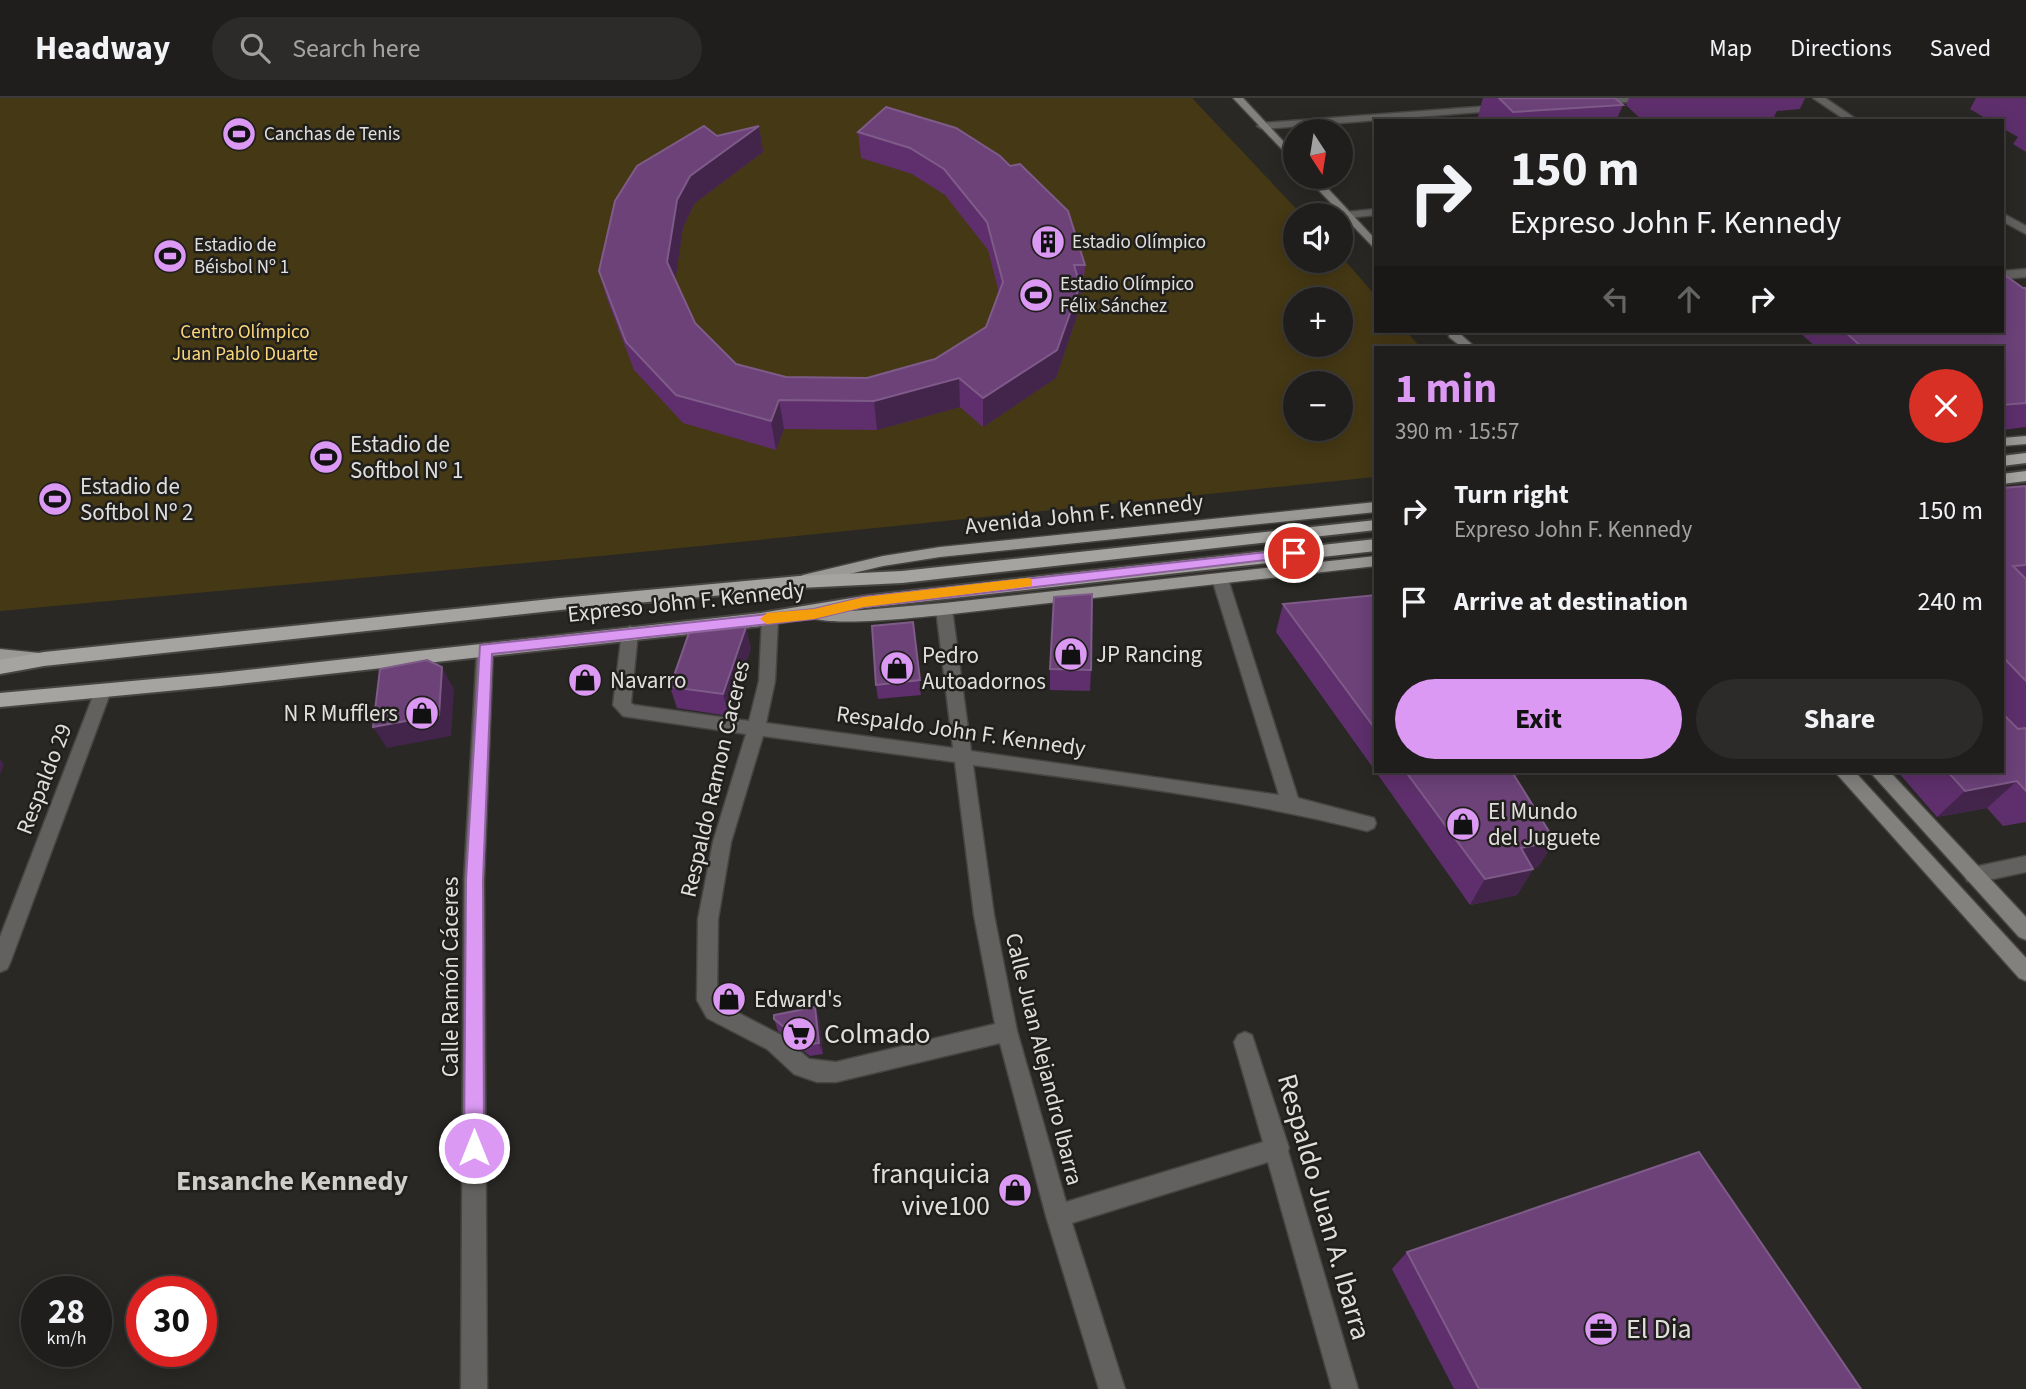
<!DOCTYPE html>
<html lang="en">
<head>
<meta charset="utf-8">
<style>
  :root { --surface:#201e1c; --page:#2d2b29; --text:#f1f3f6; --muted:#a2a2a3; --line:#3d3c3b; --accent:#dc99f4 }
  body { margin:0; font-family:"Source Sans 3",sans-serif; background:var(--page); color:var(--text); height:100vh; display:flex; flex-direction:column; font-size:26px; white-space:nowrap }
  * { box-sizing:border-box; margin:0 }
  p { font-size:23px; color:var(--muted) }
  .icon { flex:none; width:38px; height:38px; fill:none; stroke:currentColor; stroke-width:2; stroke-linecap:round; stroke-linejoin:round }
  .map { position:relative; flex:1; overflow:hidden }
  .panel { position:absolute; left:1374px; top:248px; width:630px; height:427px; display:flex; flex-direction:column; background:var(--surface); border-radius:0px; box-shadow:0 4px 18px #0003,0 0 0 2px var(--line) }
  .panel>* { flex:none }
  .top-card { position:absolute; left:1374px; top:21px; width:630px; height:214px; border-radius:0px; box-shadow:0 4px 18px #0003,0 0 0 2px var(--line); background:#201e1c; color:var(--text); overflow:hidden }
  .needle { width:46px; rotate:168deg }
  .fabs { position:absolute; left:1283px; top:21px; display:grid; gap:14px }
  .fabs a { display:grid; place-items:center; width:70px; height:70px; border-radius:50%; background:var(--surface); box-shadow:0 4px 18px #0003,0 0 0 2px var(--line); font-size:35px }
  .speed { position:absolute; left:21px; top:1178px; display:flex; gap:14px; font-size:35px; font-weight:700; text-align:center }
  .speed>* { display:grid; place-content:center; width:91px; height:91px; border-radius:50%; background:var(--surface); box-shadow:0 4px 18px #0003,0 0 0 2px var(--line); line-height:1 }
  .speed small { font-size:18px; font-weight:400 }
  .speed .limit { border:10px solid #d22; background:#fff; color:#111 }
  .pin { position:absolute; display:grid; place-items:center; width:60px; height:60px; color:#fff; margin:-30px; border:4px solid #fff; border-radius:50%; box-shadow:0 2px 7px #0007 }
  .me { position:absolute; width:77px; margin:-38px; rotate:0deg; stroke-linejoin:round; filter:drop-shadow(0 0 5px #0008) }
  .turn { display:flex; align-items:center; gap:24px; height:147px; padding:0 21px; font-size:32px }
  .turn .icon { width:91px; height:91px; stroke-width:2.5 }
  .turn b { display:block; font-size:49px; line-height:60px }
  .lanes { display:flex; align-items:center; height:66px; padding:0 21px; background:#0003; justify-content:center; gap:35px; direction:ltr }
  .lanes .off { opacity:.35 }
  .round { display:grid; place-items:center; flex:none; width:74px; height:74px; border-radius:37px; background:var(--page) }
  .headline { display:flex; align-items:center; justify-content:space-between; height:119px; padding:0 21px }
  h1 { font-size:42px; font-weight:700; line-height:52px; color:var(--accent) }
  .action { display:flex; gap:14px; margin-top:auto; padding:14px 21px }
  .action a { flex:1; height:80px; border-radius:42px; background:var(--accent); color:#111; font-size:28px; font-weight:700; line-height:80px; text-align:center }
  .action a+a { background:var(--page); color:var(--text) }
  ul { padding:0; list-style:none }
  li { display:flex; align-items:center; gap:21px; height:91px; padding:0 21px }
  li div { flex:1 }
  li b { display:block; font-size:26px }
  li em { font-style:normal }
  header { display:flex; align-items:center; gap:42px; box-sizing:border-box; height:98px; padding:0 35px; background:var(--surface); border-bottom:2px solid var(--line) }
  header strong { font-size:33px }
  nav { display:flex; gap:38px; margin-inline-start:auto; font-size:24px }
  .search { width:490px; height:63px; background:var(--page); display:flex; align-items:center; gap:18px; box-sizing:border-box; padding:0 24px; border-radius:38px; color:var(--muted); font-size:26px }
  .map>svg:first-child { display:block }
  .green { fill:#453814; fill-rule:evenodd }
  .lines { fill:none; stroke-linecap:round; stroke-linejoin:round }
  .minor-casing { stroke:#474542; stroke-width:3 }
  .secondary-casing { stroke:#474542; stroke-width:3 }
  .primary-casing { stroke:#474542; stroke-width:3 }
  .trunk-casing { stroke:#474542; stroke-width:4 }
  .minor { fill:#62615f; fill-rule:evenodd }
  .secondary { fill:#82817e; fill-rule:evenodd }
  .primary { fill:#9a9995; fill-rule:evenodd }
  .trunk { fill:#a6a4a0; fill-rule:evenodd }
  .wall { fill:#5e2f6c }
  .shaded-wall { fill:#43244b }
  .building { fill:#6c4279; stroke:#7e5b88; stroke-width:2 }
  .route { fill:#dc99f4; stroke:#8f639f; stroke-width:2 }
  .slow { fill:#f59e0b }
  .labels { text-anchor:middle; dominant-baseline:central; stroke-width:5; stroke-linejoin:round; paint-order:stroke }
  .far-poi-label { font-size:19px; fill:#e0dfdd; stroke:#201f1c; text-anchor:start }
  .far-park-label { font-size:19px; fill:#fcd77a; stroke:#201f1c }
  .poi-label { font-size:23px; fill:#e0dfdd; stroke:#201f1c; text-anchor:start }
  .street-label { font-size:23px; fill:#e0dfdd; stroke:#201f1c }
  .near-poi-label { font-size:28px; fill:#e0dfdd; stroke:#201f1c; text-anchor:start }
  .near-neighbourhood-label { font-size:28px; font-weight:bold; fill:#d0ceca; stroke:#201f1c }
  .near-street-label { font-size:28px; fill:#e0dfdd; stroke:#201f1c }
</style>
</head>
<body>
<header>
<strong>Headway</strong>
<div class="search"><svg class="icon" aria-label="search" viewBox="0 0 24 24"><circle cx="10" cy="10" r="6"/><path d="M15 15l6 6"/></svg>Search here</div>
<nav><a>Map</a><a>Directions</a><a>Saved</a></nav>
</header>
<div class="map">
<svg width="2026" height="1291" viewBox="0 0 2026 1291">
  <rect width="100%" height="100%" fill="#2a2825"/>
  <path class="green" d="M0,0H1192L1302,117H1295V163H1340L1341,158L1375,197L1376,233H1406L1421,250H1376L1375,379L611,457L0,513ZM1295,201H1340V247H1295ZM1295,285H1340V331H1295Z"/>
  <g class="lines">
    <g class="minor-casing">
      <g id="minor">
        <polygon points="1650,0 1645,3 1594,6 1589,3 1595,0"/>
        <polygon points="1813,0 1825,0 1859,23 1847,23"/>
        <polygon points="1503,7 1506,8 1506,12 1262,31 1257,28 1262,25"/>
        <polygon points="1376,111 1376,117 1347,120 1341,117 1347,114"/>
        <polygon points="2002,115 2026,128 2026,136 2002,123"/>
        <polygon points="2026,171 2026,179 2002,181 2002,173"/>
        <path d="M1220,476L1228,481L1298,700L1374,720L1376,725L1374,730L1367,733C1238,700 1105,685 973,667L994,817L1017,933L1066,1104L1263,1044L1234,944L1238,937L1245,934L1252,937L1289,1050L1288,1053L1358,1291H1332L1268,1064L1072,1125L1125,1291H1099L1046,1118L1000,945L836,984H817L794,976L767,951L707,920L697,902L698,821L713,744L746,636L629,619L623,618L613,607L622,534L630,528L638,534L631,605L634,607L749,623L759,583L762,520L770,514L778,520L775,583L766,625L953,650L936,511L944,505L952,511L971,653L1279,697L1212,481ZM763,638L955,664L974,817L995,926L836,964L809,961L781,937L721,906L717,900L718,821L731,744Z"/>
        <polygon points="485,545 493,551 484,782 487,1291 461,1291 464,782 477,551"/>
        <polygon points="103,587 111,593 10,865 7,871 0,874 0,839 95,593"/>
        <polygon points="2026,758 2026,774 1974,785 1967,783 1964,777 1967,771 1974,769"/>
      </g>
    </g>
    <g class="secondary-casing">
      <g id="secondary">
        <polygon points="1233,0 1243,0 1295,56 1295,65"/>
        <polygon points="1306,79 1317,79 1376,142 1376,152"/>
        <polygon points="1449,233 1457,233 1476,250 1463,250 1449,239"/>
        <polygon points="1835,674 1855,674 2026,860 2026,883 2019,880"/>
        <polygon points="1870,674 1890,674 2026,819 2026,842 2019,839"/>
      </g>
    </g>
    <g class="primary-casing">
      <g id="primary">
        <polygon points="2026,338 2026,346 2002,348 2002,340"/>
        <polygon points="1376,404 1376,414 940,459 883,468 803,487 795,482 803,477 883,458 940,449"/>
        <path d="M1376,458V468C1234,484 1093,500 952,516C929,518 818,532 806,516L814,510L852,513L944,505Z"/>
        <polygon points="0,551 40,555 48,561 40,567 0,563"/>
      </g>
    </g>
    <g class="trunk-casing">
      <g id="trunk">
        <polygon points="2026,355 2026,365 2002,368 2002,358"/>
        <polygon points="2026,373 2026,383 2002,386 2002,376"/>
        <polygon points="1376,422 1376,432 902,485 799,490 560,512 44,568 0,576 0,562 44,554 560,500 799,478 902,473"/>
        <polygon points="1376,441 1376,453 864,510 761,528 220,588 0,609 0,595 220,575 761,515 864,498"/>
      </g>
    </g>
    <use href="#minor" class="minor"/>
    <use href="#secondary" class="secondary"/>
    <use href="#primary" class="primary"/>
    <use href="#trunk" class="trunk"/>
  </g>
  <g class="wall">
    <polygon points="1483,0 1615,0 1623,7 1616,23 1477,22"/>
    <polygon points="1629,0 1805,0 1800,11 1777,13 1772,23 1643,23 1626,7"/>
    <polygon points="1976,0 2026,0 2026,54 2013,46 2018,39 2002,30 2002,23 1990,23 1970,11"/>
    <polygon points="886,9 1085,167 1083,195 1079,195 1078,215 1056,280 983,329 960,309 877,332 784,331 776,352 683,325 634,272 607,201 599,173 717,38 759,28 763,54 695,105 683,129 675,182 695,225 736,266 786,279 867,280 935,261 986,229 999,195 988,152 945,97 912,76 861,60 858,34"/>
    <polygon points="2023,190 2026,190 2026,329 2002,332 2002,250 1817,250 1798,233 2002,233"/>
    <polygon points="2026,388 2026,724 2003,728 1987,710 1937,719 1898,674 2002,674 2002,390"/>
    <polygon points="1376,497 1376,674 1276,534 1283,506"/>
    <polygon points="913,524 921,597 878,601 876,587"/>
    <polygon points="751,550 729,618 677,610 670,589"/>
    <polygon points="1050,571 1091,572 1090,593 1050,592"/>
    <polygon points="1376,674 1534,674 1514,678 1555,743 1538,769 1533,770 1533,771 1517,797 1470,807"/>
    <polygon points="815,909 819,921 823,956 810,958 778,933 774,921"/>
    <polygon points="1407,1154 1861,1291 1454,1291 1392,1171"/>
  </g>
  <g class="shaded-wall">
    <polygon points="759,28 763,54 695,105 683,129 674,192 667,164 677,102 690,78"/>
    <polygon points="1080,187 1078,215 1056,280 983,329 983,300"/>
    <polygon points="959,280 960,309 877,332 874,303"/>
    <polygon points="779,302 784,331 776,352 771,323"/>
    <polygon points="746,529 751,550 729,618 723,596"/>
    <polygon points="442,569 454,591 451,638 387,650 373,629"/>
    <polygon points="0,662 4,666 0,677"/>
    <polygon points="1491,674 1534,674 1486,683"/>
    <polygon points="2017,683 1987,710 1937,719 1965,693"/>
    <polygon points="1555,743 1538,769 1505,776 1521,750"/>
    <polygon points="1533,771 1517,797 1470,807 1485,781"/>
    <polygon points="815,909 819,921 823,956 819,945"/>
  </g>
  <g class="building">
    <polygon points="1499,0 1615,0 1623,7 1513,14"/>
    <polygon points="886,9 956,30 1000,58 1010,68 1020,66 1068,113 1085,167 1074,167 1080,187 1057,252 983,300 959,280 874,303 779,302 771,323 676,297 626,244 599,173 615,103 637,68 704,28 717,38 759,28 690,78 677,102 667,164 695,225 736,266 786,279 867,280 935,261 986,229 1003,184 987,124 944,71 910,50 858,34"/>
    <polygon points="2002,175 2023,190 2026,190 2026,305 2002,307 2002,250 1863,250 1844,233 2002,233"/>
    <polygon points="2026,388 2026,467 2013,468 2026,481 2026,583 2002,558 2002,390"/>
    <polygon points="1092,496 1091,572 1050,571 1054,499"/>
    <polygon points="1376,497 1376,632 1283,506"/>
    <polygon points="913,524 920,582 876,587 872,528"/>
    <polygon points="746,529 723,596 670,589 689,535"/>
    <polygon points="427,562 442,569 439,617 373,629 380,571"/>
    <polygon points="2002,615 2018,631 2026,630 2026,693 2017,683 1965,693 1948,674 2002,674"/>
    <polygon points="1406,674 1512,674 1555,743 1521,750 1533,771 1485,781"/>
    <polygon points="815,909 819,945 806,947 774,921 774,917"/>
    <polygon points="1699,1054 1861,1291 1479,1291 1407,1154"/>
  </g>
  <polygon class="route" points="1294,451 1299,452 1299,458 864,509 814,521 492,556 483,782 484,1050 481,1057 474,1060 467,1057 464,1050 466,782 480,547 814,511 864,499"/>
  <polygon class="slow" points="1027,480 1032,481 1032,488 864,509 814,521 767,526 760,521 767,515 814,511 864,499"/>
  <defs>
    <g id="stadium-disc" transform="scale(1.75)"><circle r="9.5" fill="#dc99f4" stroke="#201f1c"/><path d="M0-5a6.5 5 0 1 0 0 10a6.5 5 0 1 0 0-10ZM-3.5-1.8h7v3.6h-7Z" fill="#111"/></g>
    <g id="building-disc" transform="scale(1.75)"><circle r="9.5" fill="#dc99f4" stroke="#201f1c"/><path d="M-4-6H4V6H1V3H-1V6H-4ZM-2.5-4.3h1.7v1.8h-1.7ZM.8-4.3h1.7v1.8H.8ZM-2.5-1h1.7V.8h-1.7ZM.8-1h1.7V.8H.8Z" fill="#111"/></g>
    <g id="shop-disc" transform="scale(1.75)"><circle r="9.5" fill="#dc99f4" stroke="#201f1c"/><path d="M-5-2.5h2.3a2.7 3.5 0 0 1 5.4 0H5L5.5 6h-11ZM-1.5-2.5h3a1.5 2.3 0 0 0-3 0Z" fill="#111"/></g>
    <g id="supermarket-disc" transform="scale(1.75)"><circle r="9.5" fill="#dc99f4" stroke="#201f1c"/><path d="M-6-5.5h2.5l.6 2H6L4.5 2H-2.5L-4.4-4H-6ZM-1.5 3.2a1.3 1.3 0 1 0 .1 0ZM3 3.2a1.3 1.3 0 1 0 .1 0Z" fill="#111"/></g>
    <g id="office-disc" transform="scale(1.75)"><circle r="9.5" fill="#dc99f4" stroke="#201f1c"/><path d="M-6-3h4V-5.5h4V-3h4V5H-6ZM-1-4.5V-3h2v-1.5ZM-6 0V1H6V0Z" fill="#111"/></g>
  </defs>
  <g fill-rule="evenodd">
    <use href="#stadium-disc" x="239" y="36"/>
    <use href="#building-disc" x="1048" y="144"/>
    <use href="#stadium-disc" x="170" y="158"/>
    <use href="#stadium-disc" x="1036" y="197"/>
    <use href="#stadium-disc" x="326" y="359"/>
    <use href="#stadium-disc" x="55" y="401"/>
    <use href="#shop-disc" x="1071" y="556"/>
    <use href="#shop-disc" x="897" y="570"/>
    <use href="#shop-disc" x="585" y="582"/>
    <use href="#shop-disc" x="422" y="615"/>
    <use href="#shop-disc" x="1463" y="726"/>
    <use href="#shop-disc" x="729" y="901"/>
    <use href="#supermarket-disc" x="799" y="936"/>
    <use href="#shop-disc" x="1015" y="1092"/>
    <use href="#office-disc" x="1601" y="1231"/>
  </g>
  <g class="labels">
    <g class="far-poi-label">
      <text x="264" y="36">Canchas de Tenis</text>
      <text x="1072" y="144">Estadio Olímpico</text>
      <text x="194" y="147">Estadio de<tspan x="194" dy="22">Béisbol Nº 1</tspan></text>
      <text x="1060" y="186">Estadio Olímpico<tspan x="1060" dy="22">Félix Sánchez</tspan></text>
    </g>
    <g class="far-park-label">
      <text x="245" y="234">Centro Olímpico<tspan x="245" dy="22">Juan Pablo Duarte</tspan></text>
    </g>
    <g class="poi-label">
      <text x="350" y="346">Estadio de<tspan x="350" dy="26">Softbol Nº 1</tspan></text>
      <text x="80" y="388">Estadio de<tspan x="80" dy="26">Softbol Nº 2</tspan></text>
      <text x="1096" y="556">JP Rancing</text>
      <text x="922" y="557">Pedro<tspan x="922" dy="26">Autoadornos</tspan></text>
      <text x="610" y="582">Navarro</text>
      <text x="398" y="615" text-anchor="end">N R Mufflers</text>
      <text x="1488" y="713">El Mundo<tspan x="1488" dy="26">del Juguete</tspan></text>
      <text x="754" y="901">Edward's</text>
    </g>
    <g class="street-label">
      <text transform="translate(1084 416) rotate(-6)">Avenida John F. Kennedy</text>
      <text transform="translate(686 504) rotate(-6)">Expreso John F. Kennedy</text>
      <text transform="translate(961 633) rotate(8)">Respaldo John F. Kennedy</text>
      <text transform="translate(44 681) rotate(-69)">Respaldo 29</text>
      <text transform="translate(715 681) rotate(-77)">Respaldo Ramon Caceres</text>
      <text transform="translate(450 879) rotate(-90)">Calle Ramón Cáceres</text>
      <text transform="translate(1044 961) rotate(76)">Calle Juan Alejandro lbarra</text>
    </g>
    <g class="near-poi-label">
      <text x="824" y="936">Colmado</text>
      <text x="990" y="1076" text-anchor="end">franquicia<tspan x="990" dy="32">vive100</tspan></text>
      <text x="1626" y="1231">El Dia</text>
    </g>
    <g class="near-neighbourhood-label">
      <text x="292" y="1083">Ensanche Kennedy</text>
    </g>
    <g class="near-street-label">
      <text transform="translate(1324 1109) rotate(74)">Respaldo Juan A. Ibarra</text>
    </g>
  </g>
</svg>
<div class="fabs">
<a><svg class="needle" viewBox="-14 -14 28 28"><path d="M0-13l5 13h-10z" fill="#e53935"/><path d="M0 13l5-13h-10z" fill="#a2a2a3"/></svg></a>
<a><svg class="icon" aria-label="sound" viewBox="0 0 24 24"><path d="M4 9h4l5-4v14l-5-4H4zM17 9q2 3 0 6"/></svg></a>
<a>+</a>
<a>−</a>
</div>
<div class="speed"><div>28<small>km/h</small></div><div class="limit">30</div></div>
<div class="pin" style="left:1294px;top:455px;background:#d93025"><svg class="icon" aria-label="arrive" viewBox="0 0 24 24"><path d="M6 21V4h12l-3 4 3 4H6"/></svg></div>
<svg class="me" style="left:474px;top:1050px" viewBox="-20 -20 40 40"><circle r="17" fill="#dc99f4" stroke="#fff" stroke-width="3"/><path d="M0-11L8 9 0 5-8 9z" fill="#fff"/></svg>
<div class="top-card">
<div class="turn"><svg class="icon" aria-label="right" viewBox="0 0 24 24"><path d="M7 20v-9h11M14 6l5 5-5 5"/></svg><div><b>150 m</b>Expreso John F. Kennedy</div></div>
<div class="lanes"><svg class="icon off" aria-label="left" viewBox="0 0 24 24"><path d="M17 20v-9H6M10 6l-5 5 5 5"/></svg><svg class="icon off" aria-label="ahead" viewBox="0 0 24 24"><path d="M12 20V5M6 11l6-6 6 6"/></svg><svg class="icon" aria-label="right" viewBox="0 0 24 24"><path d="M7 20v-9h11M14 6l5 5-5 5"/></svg></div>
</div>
<section class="panel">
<div class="headline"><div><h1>1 min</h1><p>390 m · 15:57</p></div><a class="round" style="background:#d93025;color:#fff"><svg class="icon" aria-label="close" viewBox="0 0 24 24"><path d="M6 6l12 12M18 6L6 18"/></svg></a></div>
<ul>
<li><svg class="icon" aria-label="right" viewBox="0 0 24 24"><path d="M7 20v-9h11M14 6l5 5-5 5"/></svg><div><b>Turn right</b><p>Expreso John F. Kennedy</p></div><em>150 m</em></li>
<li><svg class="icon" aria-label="arrive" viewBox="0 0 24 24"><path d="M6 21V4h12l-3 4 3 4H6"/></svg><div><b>Arrive at destination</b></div><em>240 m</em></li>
</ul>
<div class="action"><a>Exit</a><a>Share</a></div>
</section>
</div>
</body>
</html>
